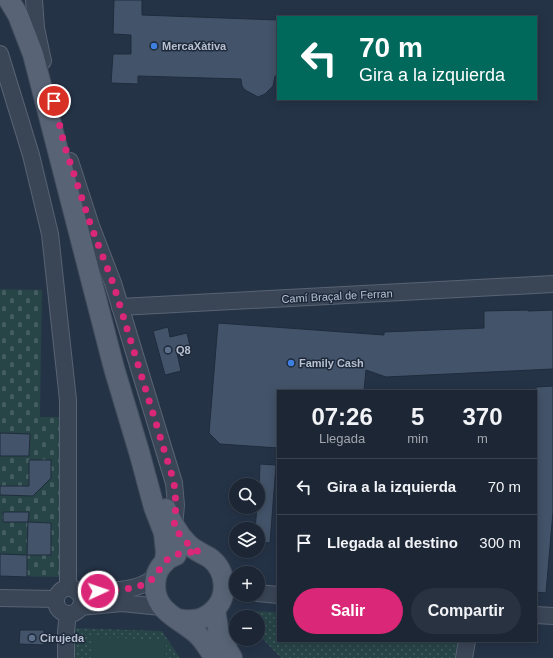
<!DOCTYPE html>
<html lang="es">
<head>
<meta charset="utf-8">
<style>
  :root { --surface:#1c2635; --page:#293241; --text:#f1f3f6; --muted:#a0a5ad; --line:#3a4350; --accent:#db2777 }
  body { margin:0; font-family:Helvetica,sans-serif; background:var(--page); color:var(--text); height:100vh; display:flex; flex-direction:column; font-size:15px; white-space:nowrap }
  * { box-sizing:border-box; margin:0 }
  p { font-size:13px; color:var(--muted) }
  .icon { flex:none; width:22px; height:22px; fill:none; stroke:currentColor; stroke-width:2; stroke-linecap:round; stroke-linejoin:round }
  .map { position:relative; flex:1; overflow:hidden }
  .side { position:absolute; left:277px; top:390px; width:260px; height:252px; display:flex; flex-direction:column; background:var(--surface); border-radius:0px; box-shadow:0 2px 10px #0003,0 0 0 1px var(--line) }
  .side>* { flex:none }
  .hud { position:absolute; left:277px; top:16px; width:260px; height:84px; border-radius:0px; box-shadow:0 2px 10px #0003,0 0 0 1px var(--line); background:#00695c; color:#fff; overflow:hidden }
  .fabs { position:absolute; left:229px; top:478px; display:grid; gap:8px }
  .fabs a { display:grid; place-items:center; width:36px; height:36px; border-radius:50%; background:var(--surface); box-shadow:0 2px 10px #0003,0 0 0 1px var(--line); font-size:20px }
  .pin { position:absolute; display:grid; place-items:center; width:34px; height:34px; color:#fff; margin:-17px; border:2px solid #fff; border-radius:50%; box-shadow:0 1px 4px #0007 }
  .me { position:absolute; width:44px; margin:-22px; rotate:87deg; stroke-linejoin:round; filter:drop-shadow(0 0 3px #0008) }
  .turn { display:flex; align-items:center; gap:14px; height:84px; padding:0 16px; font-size:18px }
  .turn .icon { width:52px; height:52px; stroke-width:2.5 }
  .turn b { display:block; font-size:28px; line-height:34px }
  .eta { display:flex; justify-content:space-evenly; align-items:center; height:68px; text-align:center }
  .eta b { font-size:24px; font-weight:800; line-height:28px }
  .action { display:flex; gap:8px; margin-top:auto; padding:8px 16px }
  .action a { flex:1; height:46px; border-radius:24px; background:var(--accent); color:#fff; font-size:16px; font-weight:800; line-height:46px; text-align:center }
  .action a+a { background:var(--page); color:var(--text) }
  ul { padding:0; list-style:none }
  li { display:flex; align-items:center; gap:12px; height:56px; padding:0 16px; border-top:1px solid var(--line) }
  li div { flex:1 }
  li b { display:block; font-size:15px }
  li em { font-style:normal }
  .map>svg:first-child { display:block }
  .green { fill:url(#green-dots) }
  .cemetery { fill:url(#cemetery-stones) }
  .pitch { fill:#274447 }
  .building { fill:#435369; stroke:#202c3d }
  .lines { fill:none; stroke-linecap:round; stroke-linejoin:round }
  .minor-casing { stroke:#586373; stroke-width:18 }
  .major-casing { stroke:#434e5f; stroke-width:22 }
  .minor { stroke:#3a4556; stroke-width:16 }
  .major { stroke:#586476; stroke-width:20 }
  .route { stroke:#db2777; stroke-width:7; stroke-dasharray:0 12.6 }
  .shop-dot { fill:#3f7fe0; stroke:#1e2a3b; stroke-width:1.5 }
  .service-dot { fill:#5c6f8a; stroke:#1e2a3b; stroke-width:1.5 }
  .labels { text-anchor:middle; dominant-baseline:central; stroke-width:3; stroke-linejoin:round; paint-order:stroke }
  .poi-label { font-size:11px; font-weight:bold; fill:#b8c0cf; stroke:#1e2a3b; text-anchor:start }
  .street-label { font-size:11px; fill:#b8c0cf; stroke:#1e2a3b }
</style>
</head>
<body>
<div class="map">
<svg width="553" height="658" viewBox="0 0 553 658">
  <defs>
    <pattern id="green-dots" width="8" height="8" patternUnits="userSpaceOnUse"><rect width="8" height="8" fill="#274447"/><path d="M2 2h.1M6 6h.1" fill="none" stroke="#445d60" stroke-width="1.8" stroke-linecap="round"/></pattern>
    <pattern id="cemetery-stones" width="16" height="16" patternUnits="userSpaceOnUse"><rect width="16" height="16" fill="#274447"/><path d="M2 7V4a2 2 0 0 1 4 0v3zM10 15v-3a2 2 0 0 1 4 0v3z" fill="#445d60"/></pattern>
  </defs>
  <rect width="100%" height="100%" fill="#253347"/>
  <g class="green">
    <polygon points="249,611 278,612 278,641 458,641 456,658 281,658 261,637 258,635 258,617 248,617"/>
    <polygon points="71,628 162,631 180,658 71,658"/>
  </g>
  <polygon class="cemetery" points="0,289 42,290 40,417 59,417 60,577 0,576"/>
  <polygon class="pitch" points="92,637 166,640 166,658 92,658"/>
  <g class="building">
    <polygon points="114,0 142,0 142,15 278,20 278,76 275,76 273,86 265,94 258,97 245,90 242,86 241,79 138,76 138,84 111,83 113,54 131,54 131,35 113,34"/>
    <polygon points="528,310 528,311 553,310 553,369 386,377 366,370 364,391 278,391 278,448 220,444 209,433 218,323 384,335 384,332 484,328 484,311"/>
    <polygon points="168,327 170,337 187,333 190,346 176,349 181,371 165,375 153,331"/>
    <polygon points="553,386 553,512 546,593 536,592 536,387"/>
    <polygon points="0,433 30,434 29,456 0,456"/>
    <polygon points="29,460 51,460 51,478 33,496 0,495 0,486 29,486"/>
    <polygon points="260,464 276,465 270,543 258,542 258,529 255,529 257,507 258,507"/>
    <polygon points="3,512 29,512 28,522 3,522"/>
    <polygon points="28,522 51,523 51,555 27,555"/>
    <polygon points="0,554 27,555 27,577 0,576"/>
    <polygon points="20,630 44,630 44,645 19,644"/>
  </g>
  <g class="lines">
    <g class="minor-casing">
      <g id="minor">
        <polyline points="34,0 36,28 43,61"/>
        <polyline points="0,54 31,155 50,234 68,400 68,588"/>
        <polyline points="70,161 91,226 113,283 174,483 176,505 174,527"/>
        <polyline points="120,307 553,284"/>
        <circle cx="69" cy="601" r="13"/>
        <path d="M76,591C97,591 129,593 148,582C151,580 154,577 157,574"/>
        <polyline points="258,593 278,595"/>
        <polyline points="0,598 56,599"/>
        <polyline points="80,607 122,603 161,607"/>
        <polyline points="536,615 553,616"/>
        <polyline points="66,658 66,631 68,614"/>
        <polyline points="464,658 467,641"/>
      </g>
    </g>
    <g class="major-casing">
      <g id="major">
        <polyline points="9,0 18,15 33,54 114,368 140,455 154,507 164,533 166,552 165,562"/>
        <path d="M166,509C172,522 177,533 187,543C193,550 202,553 210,558C226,570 229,596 214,610C204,621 191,622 177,619"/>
        <path d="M176,555C167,558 158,567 156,577C150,610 176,616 196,633C204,640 209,650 215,658"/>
        <polyline points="215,610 219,635 232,658"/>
      </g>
    </g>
    <use href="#minor" class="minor"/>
    <use href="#major" class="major"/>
  </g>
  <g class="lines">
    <path class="route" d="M54,101L64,144L91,226L113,283L174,482L176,505L174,528L188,544L200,553C185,551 170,553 161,567C157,573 154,579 147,583C132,590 114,590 98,591"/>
  </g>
  <g class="shop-dot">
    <circle cx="154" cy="46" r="4"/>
    <circle cx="291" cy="363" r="4"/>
  </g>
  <g class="service-dot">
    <circle cx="168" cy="350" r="4"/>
    <circle cx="32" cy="638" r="4"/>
  </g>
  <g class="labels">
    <g class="poi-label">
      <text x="162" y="46">MercaXàtiva</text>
      <text x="176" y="350">Q8</text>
      <text x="299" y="363">Family Cash</text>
      <text x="40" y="638">Cirujeda</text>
    </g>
    <g class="street-label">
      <text transform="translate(337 296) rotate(-3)">Camí Braçal de Ferran</text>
    </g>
  </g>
</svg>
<div class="fabs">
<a><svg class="icon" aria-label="search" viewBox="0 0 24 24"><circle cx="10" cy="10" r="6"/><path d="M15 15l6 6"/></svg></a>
<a><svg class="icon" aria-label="layers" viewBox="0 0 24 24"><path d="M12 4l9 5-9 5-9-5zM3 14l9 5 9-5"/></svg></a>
<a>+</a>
<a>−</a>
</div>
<div class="pin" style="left:54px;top:101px;background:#d93025"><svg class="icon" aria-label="arrive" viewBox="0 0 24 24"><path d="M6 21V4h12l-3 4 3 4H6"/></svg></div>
<svg class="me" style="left:98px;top:591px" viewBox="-20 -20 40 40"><circle r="17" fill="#db2777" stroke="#fff" stroke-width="3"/><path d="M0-11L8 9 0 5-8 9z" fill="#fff"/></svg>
<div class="hud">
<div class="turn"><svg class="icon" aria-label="left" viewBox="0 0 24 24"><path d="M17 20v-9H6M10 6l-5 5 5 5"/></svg><div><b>70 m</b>Gira a la izquierda</div></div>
</div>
<section class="side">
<div class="eta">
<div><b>07:26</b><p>Llegada</p></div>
<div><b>5</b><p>min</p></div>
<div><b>370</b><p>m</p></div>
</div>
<ul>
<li><svg class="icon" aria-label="left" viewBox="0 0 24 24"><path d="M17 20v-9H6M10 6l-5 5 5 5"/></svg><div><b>Gira a la izquierda</b></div><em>70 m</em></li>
<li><svg class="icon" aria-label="arrive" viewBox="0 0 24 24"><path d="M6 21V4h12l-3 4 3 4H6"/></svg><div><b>Llegada al destino</b></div><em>300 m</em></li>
</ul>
<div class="action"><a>Salir</a><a>Compartir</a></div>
</section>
</div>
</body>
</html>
